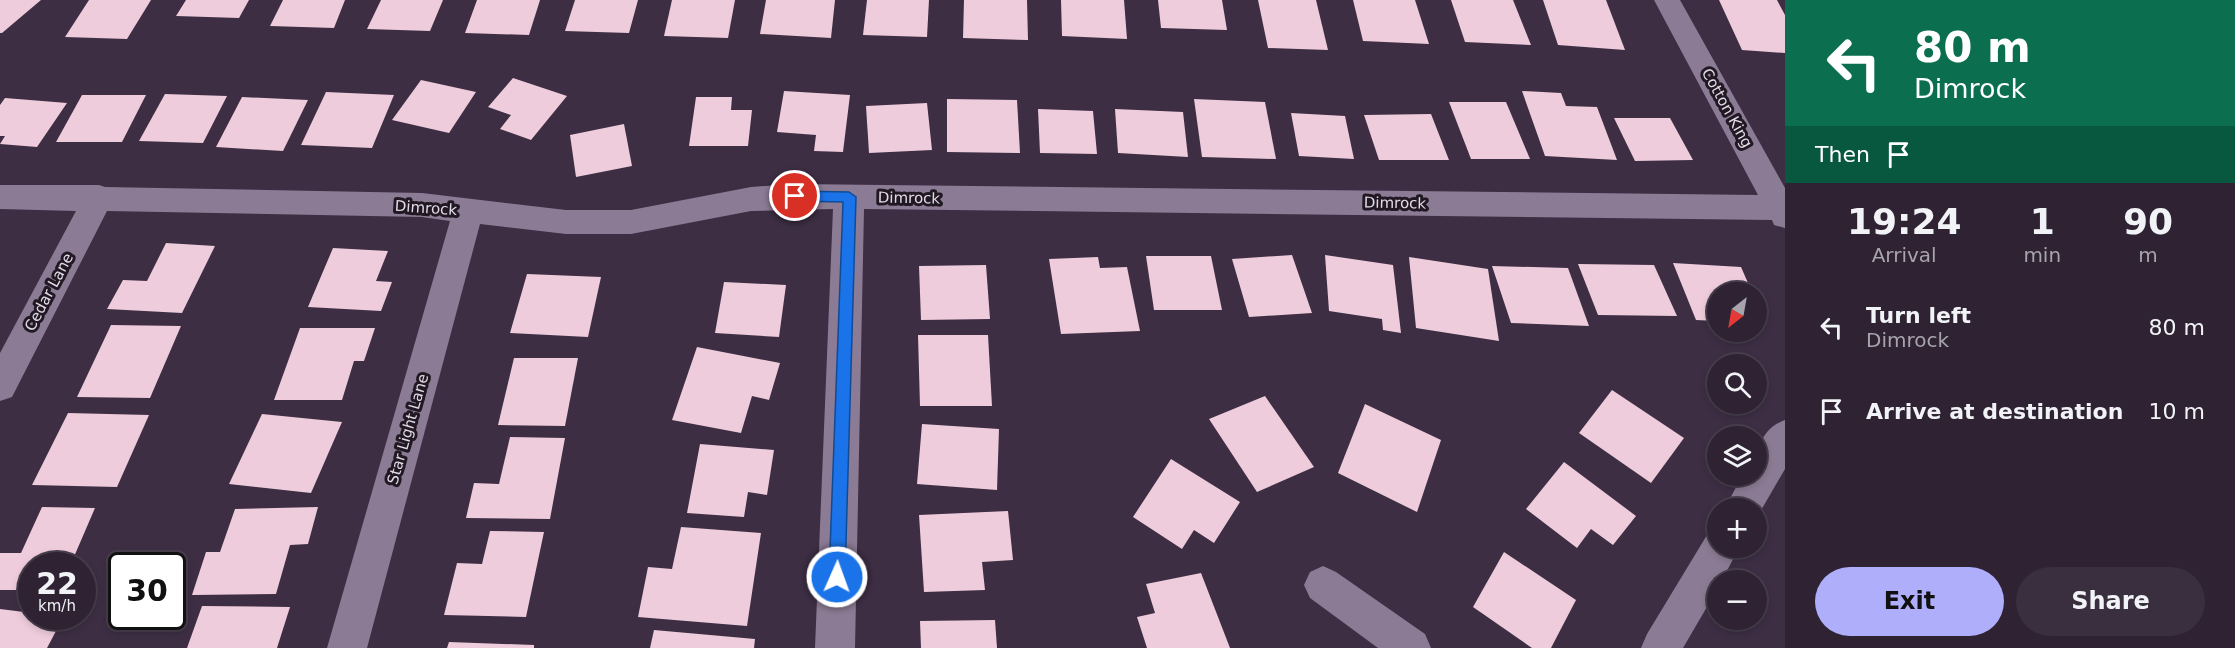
<!DOCTYPE html>
<html lang="en">
<head>
<meta charset="utf-8">
<style>
  :root { --surface:#2e2233; --page:#3a2f3f; --text:#f1f3f6; --muted:#a7a4ac; --line:#493f4e; --accent:#aeaefb }
  body { margin:0; font-family:"DejaVu Sans",sans-serif; background:var(--page); color:var(--text); height:100vh; display:flex; flex-direction:column; font-size:22px; white-space:nowrap }
  * { box-sizing:border-box; margin:0 }
  p { font-size:20px; color:var(--muted) }
  .icon { flex:none; width:33px; height:33px; fill:none; stroke:currentColor; stroke-width:2; stroke-linecap:round; stroke-linejoin:round }
  .map { position:relative; flex:1; overflow:hidden }
  .panel { display:flex; flex-direction:column; background:var(--surface); width:450px }
  .panel>* { flex:none }
  .guide { background:#0b6e4f; color:#fff; overflow:hidden }
  .needle { width:39px; rotate:211deg }
  .controls { position:absolute; left:1707px; top:282px; display:grid; gap:12px }
  .controls a { display:grid; place-items:center; width:60px; height:60px; border-radius:50%; background:var(--surface); box-shadow:0 3px 9px #0003,0 0 0 2px var(--line); font-size:30px }
  .speed { position:absolute; left:18px; top:552px; display:flex; gap:12px; font-size:30px; font-weight:700; text-align:center }
  .speed>* { display:grid; place-content:center; width:78px; height:78px; border-radius:50%; background:var(--surface); box-shadow:0 3px 9px #0003,0 0 0 2px var(--line); line-height:1 }
  .speed small { font-size:15px; font-weight:400 }
  .speed .limit { border:3px solid #111; border-radius:9px; background:#fff; color:#111 }
  .pin { position:absolute; display:grid; place-items:center; width:51px; height:51px; color:#fff; margin:-26px; border:3px solid #fff; border-radius:50%; box-shadow:0 2px 6px #0007 }
  .me { position:absolute; width:66px; margin:-33px; rotate:2deg; stroke-linejoin:round; filter:drop-shadow(0 0 4px #0008) }
  .turn { display:flex; align-items:center; gap:21px; height:126px; padding:0 30px; font-size:27px }
  .turn .icon { width:78px; height:78px; stroke-width:2.5 }
  .turn b { display:block; font-size:42px; line-height:51px }
  .then { display:flex; align-items:center; height:57px; padding:0 30px; background:#0003; gap:12px; font-size:22px }
  .eta { display:flex; justify-content:space-evenly; align-items:center; height:102px; text-align:center }
  .eta b { font-size:36px; font-weight:600; line-height:42px }
  .action { display:flex; gap:12px; margin-top:auto; padding:12px 30px }
  .action a { flex:1; height:69px; border-radius:36px; background:var(--accent); color:#111; font-size:24px; font-weight:600; line-height:69px; text-align:center }
  .action a+a { background:var(--page); color:var(--text) }
  ul { padding:0; list-style:none }
  li { display:flex; align-items:center; gap:18px; height:84px; padding:0 30px }
  li div { flex:1 }
  li b { display:block; font-size:22px }
  li em { font-style:normal }
  main { display:flex; flex:1; min-height:0 }
  .map>svg:first-child { display:block }
  .building { fill:#eeccdb }
  .lines { fill:none; stroke-linecap:round; stroke-linejoin:round }
  .street { fill:#8c7b94; fill-rule:evenodd }
  .route { fill:#1a73e8; stroke:#114b97; stroke-width:1.5 }
  .labels { text-anchor:middle; dominant-baseline:central; stroke-width:6; stroke-linejoin:round; paint-order:stroke }
  .street-label { font-size:15px; fill:#e3dae7; stroke:#201923 }
</style>
</head>
<body>
<main>
<div class="map">
<svg width="1785" height="648" viewBox="0 0 1785 648">
  <rect width="100%" height="100%" fill="#3d2e44"/>
  <g class="building">
    <polygon points="0,0 41,0 2,33 0,33"/>
    <polygon points="89,0 151,0 127,39 65,37"/>
    <polygon points="186,0 249,0 239,18 176,16"/>
    <polygon points="283,0 345,0 334,28 270,26"/>
    <polygon points="381,0 443,0 430,31 367,29"/>
    <polygon points="477,0 540,0 529,35 465,33"/>
    <polygon points="575,0 638,0 629,33 565,31"/>
    <polygon points="672,0 735,0 728,38 664,36"/>
    <polygon points="766,0 835,0 831,38 760,34"/>
    <polygon points="867,0 929,0 927,37 863,35"/>
    <polygon points="964,0 1027,0 1028,40 963,38"/>
    <polygon points="1061,0 1124,0 1127,39 1062,36"/>
    <polygon points="1158,0 1222,0 1227,30 1161,28"/>
    <polygon points="1258,0 1316,0 1328,50 1268,48"/>
    <polygon points="1353,0 1415,0 1429,44 1363,41"/>
    <polygon points="1451,0 1513,0 1531,45 1465,42"/>
    <polygon points="1543,0 1606,0 1625,50 1558,45"/>
    <polygon points="1719,0 1777,0 1785,15 1785,53 1742,50"/>
    <polygon points="513,78 567,96 531,140 500,129 511,115 488,107"/>
    <polygon points="421,80 476,92 449,133 392,120"/>
    <polygon points="784,91 850,95 843,152 814,151 816,135 777,132"/>
    <polygon points="1522,91 1561,93 1566,106 1597,107 1617,160 1545,156"/>
    <polygon points="326,92 394,95 372,148 301,145"/>
    <polygon points="165,94 227,96 203,143 139,141"/>
    <polygon points="82,95 146,95 122,142 56,142"/>
    <polygon points="242,97 308,100 283,151 216,147"/>
    <polygon points="696,97 732,97 731,110 752,110 748,146 689,146"/>
    <polygon points="5,98 67,103 37,147 0,144 5,136 0,136 0,105"/>
    <polygon points="947,99 1017,100 1020,153 947,152"/>
    <polygon points="1194,99 1265,102 1276,159 1202,157"/>
    <polygon points="1449,102 1506,102 1530,159 1471,159"/>
    <polygon points="927,103 932,150 869,153 866,106"/>
    <polygon points="1038,109 1093,111 1097,154 1040,153"/>
    <polygon points="1115,109 1183,112 1188,157 1118,153"/>
    <polygon points="1291,113 1345,116 1354,159 1299,156"/>
    <polygon points="1431,114 1449,160 1379,160 1364,115"/>
    <polygon points="1614,118 1670,118 1693,160 1635,161"/>
    <polygon points="624,124 632,166 576,177 570,135"/>
    <polygon points="166,243 215,246 182,313 107,309 123,280 147,281"/>
    <polygon points="333,248 388,251 376,281 392,282 381,311 308,307"/>
    <polygon points="1292,255 1312,313 1249,317 1232,259"/>
    <polygon points="1325,255 1393,265 1401,333 1383,330 1382,319 1329,311"/>
    <polygon points="1146,256 1211,256 1222,310 1154,310"/>
    <polygon points="1098,257 1100,268 1127,267 1140,331 1061,334 1049,259"/>
    <polygon points="1409,257 1488,269 1499,341 1416,328"/>
    <polygon points="1673,263 1741,267 1752,292 1718,292 1718,321 1696,320"/>
    <polygon points="1578,264 1654,265 1677,316 1598,315"/>
    <polygon points="986,265 990,319 921,320 919,266"/>
    <polygon points="1492,266 1568,268 1589,326 1511,323"/>
    <polygon points="527,274 601,277 588,337 510,333"/>
    <polygon points="724,282 786,285 779,337 715,333"/>
    <polygon points="1756,302 1766,324 1756,323"/>
    <polygon points="111,325 181,326 150,398 77,397"/>
    <polygon points="300,328 375,328 364,361 354,361 342,400 274,400"/>
    <polygon points="918,335 988,335 992,406 920,406"/>
    <polygon points="697,347 780,363 769,400 752,396 741,433 672,420"/>
    <polygon points="514,358 578,358 565,426 498,425"/>
    <polygon points="1612,390 1684,438 1651,483 1579,433"/>
    <polygon points="1265,396 1314,467 1257,492 1209,419"/>
    <polygon points="1365,404 1441,440 1417,512 1338,473"/>
    <polygon points="68,413 149,415 117,487 32,485"/>
    <polygon points="262,414 342,422 311,493 229,484"/>
    <polygon points="922,424 999,429 997,490 917,484"/>
    <polygon points="510,437 565,438 550,519 466,518 474,483 499,484"/>
    <polygon points="700,444 774,450 767,495 748,492 744,517 687,513"/>
    <polygon points="1171,459 1240,502 1214,543 1194,530 1182,549 1133,517"/>
    <polygon points="1564,462 1636,516 1613,545 1591,529 1577,548 1526,509"/>
    <polygon points="42,507 95,508 70,566 32,566 32,590 0,590 0,553 21,553"/>
    <polygon points="318,507 308,544 290,545 276,594 192,595 206,552 220,552 235,509"/>
    <polygon points="1008,511 1013,560 982,562 985,590 924,592 919,515"/>
    <polygon points="681,527 761,533 747,626 638,617 648,567 672,569"/>
    <polygon points="490,531 544,532 526,617 444,615 457,563 482,564"/>
    <polygon points="1504,552 1576,600 1551,648 1532,648 1473,607"/>
    <polygon points="1201,573 1230,648 1147,648 1137,617 1155,613 1146,584"/>
    <polygon points="202,606 290,607 277,648 187,648"/>
    <polygon points="0,609 32,613 32,616 64,616 47,648 0,648"/>
    <polygon points="995,620 997,648 921,648 920,621"/>
    <polygon points="654,630 755,639 754,648 650,648"/>
    <polygon points="449,642 534,645 534,648 447,648"/>
  </g>
  <g class="lines">
    <g class="street">
      <polygon points="1654,0 1680,0 1785,188 1785,228 1774,225 1772,220 864,209 855,648 815,648 833,209 751,211 631,234 566,234 480,224 367,648 327,648 450,221 422,217 107,211 12,397 0,401 0,353 76,211 0,209 0,185 99,185 105,187 422,193 566,210 631,210 751,187 795,184 1758,195"/>
      <path d="M1785,420V469L1756,519V508H1725L1742,476H1756C1756,451 1760,429 1785,420Z"/>
      <polygon points="1718,531 1718,548 1739,548 1722,580 1718,580 1718,588 1683,648 1641,648 1647,634 1707,535"/>
      <polygon points="1323,566 1336,572 1425,634 1431,648 1378,648 1310,598 1304,585 1310,572"/>
    </g>
  </g>
  <polygon class="route" points="795,191 849,192 856,197 845,577 843,582 837,585 831,582 829,577 843,202 795,201 789,196"/>
  <g class="labels">
    <g class="street-label">
      <text transform="translate(1727 108) rotate(61)">Cotton King</text>
      <text transform="translate(909 198) rotate(1)">Dimrock</text>
      <text transform="translate(1395 203) rotate(1)">Dimrock</text>
      <text transform="translate(426 208) rotate(4)">Dimrock</text>
      <text transform="translate(49 292) rotate(-62)">Cedar Lane</text>
      <text transform="translate(408 429) rotate(-74)">Star Light Lane</text>
    </g>
  </g>
</svg>
<div class="controls">
<a><svg class="needle" viewBox="-14 -14 28 28"><path d="M0-13l5 13h-10z" fill="#e53935"/><path d="M0 13l5-13h-10z" fill="#a7a4ac"/></svg></a>
<a><svg class="icon" aria-label="search" viewBox="0 0 24 24"><circle cx="10" cy="10" r="6"/><path d="M15 15l6 6"/></svg></a>
<a><svg class="icon" aria-label="layers" viewBox="0 0 24 24"><path d="M12 4l9 5-9 5-9-5zM3 14l9 5 9-5"/></svg></a>
<a>+</a>
<a>−</a>
</div>
<div class="speed"><div>22<small>km/h</small></div><div class="limit">30</div></div>
<div class="pin" style="left:795px;top:196px;background:#d93025"><svg class="icon" aria-label="arrive" viewBox="0 0 24 24"><path d="M6 21V4h12l-3 4 3 4H6"/></svg></div>
<svg class="me" style="left:837px;top:577px" viewBox="-20 -20 40 40"><circle r="17" fill="#1a73e8" stroke="#fff" stroke-width="3"/><path d="M0-11L8 9 0 5-8 9z" fill="#fff"/></svg>
</div>
<section class="panel">
<div class="guide">
<div class="turn"><svg class="icon" aria-label="left" viewBox="0 0 24 24"><path d="M17 20v-9H6M10 6l-5 5 5 5"/></svg><div><b>80 m</b>Dimrock</div></div>
<div class="then">Then<svg class="icon" aria-label="arrive" viewBox="0 0 24 24"><path d="M6 21V4h12l-3 4 3 4H6"/></svg></div>
</div>
<div class="eta">
<div><b>19:24</b><p>Arrival</p></div>
<div><b>1</b><p>min</p></div>
<div><b>90</b><p>m</p></div>
</div>
<ul>
<li><svg class="icon" aria-label="left" viewBox="0 0 24 24"><path d="M17 20v-9H6M10 6l-5 5 5 5"/></svg><div><b>Turn left</b><p>Dimrock</p></div><em>80 m</em></li>
<li><svg class="icon" aria-label="arrive" viewBox="0 0 24 24"><path d="M6 21V4h12l-3 4 3 4H6"/></svg><div><b>Arrive at destination</b></div><em>10 m</em></li>
</ul>
<div class="action"><a>Exit</a><a>Share</a></div>
</section>
</main>
</body>
</html>
